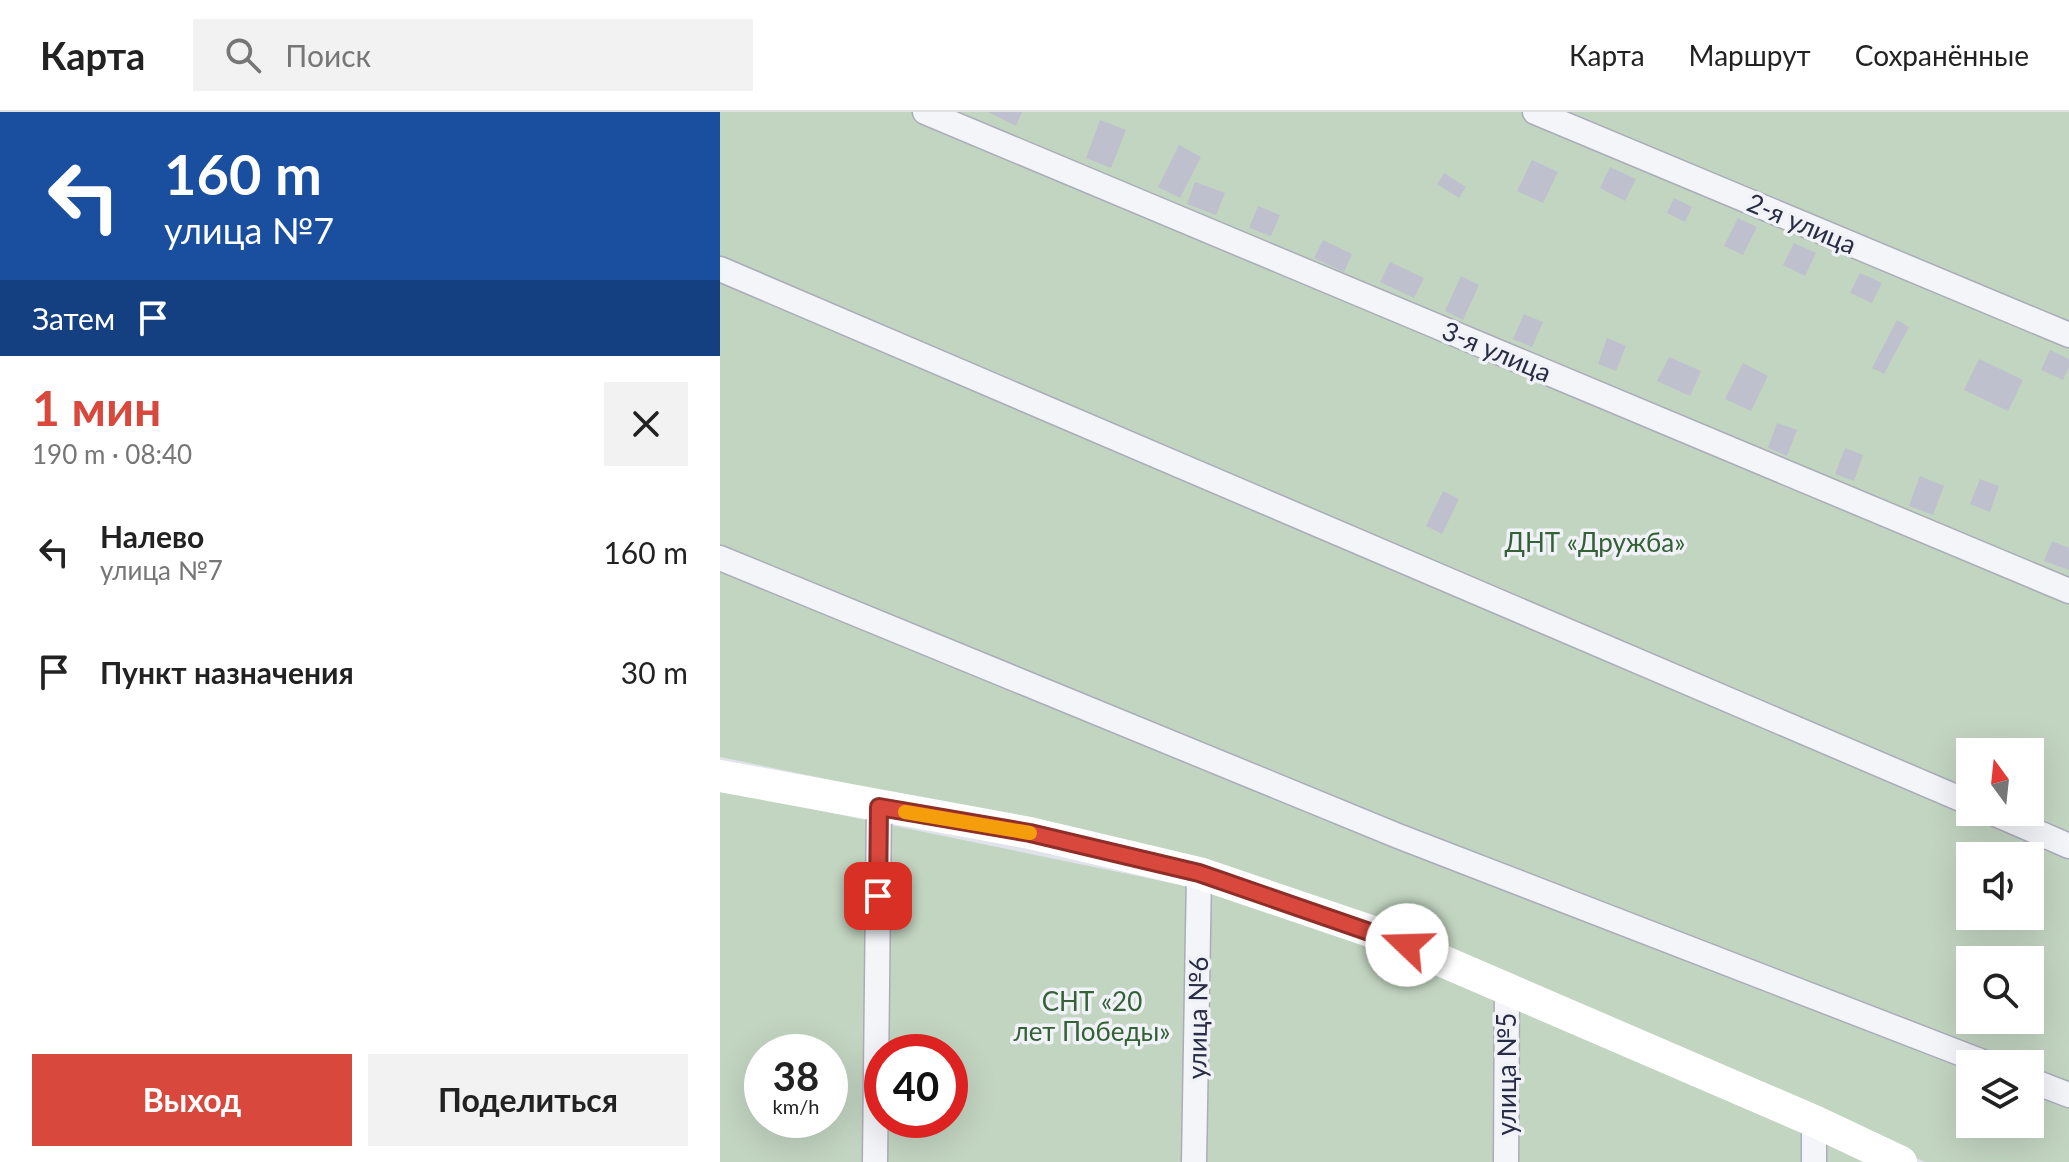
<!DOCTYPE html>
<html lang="ru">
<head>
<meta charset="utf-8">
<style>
  :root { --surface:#fff; --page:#f2f2f2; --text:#222; --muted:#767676; --line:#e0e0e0; --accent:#d9483d }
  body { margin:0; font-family:Lato,sans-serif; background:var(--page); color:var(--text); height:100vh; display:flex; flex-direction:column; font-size:30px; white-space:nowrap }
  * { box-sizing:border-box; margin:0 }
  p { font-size:26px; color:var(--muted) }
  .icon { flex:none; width:44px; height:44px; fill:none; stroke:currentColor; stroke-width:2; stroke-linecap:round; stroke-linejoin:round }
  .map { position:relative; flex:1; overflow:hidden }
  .side { display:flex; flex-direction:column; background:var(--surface); width:720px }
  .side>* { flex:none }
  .hud { background:#1a4fa0; color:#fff; overflow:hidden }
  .needle { width:52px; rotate:345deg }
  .tools { position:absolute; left:1236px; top:626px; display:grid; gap:16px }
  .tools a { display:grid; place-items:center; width:88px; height:88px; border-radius:0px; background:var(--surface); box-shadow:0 8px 32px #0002; font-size:40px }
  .speed { position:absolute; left:24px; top:922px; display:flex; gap:16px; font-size:40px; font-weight:700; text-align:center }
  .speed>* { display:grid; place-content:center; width:104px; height:104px; border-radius:50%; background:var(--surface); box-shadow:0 8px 32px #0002; line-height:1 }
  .speed small { font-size:20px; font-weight:400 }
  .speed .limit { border:12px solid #d22; background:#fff; color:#111 }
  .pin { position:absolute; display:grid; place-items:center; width:68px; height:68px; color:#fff; margin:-34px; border-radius:16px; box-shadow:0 4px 12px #0006 }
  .me { position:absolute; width:88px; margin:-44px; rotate:291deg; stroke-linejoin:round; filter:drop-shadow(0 0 6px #0008) }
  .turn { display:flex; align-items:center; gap:28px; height:168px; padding:0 32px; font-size:36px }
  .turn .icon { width:104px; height:104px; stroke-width:2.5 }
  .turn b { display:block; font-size:56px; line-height:68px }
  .then { display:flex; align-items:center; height:76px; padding:0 32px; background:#0003; gap:16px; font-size:30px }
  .round { display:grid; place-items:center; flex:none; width:84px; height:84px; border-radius:0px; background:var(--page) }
  .summary { display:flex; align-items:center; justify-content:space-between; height:136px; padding:0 32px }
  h1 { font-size:48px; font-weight:700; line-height:60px; color:var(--accent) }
  .action { display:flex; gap:16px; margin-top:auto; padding:16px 32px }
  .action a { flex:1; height:92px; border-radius:0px; background:var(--accent); color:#fff; font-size:32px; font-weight:700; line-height:92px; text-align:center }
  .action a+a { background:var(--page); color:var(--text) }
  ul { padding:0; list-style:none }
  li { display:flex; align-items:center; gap:24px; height:120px; padding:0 32px }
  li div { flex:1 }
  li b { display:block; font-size:30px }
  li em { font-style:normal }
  header { display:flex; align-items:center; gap:48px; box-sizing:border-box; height:112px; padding:0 40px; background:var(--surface); border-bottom:2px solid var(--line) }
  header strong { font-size:38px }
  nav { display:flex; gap:44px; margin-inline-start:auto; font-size:28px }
  .search { width:560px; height:72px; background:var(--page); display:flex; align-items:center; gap:20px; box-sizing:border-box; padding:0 28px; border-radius:0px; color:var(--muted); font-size:30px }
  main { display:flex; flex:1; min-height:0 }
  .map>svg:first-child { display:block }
  .green { fill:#c2d5c1; fill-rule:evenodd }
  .building { fill:#bec0ce }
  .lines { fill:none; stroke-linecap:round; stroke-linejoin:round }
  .street-casing { stroke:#aaacb9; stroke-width:27 }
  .street { stroke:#f4f5f9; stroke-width:24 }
  .secondary { stroke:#fff; stroke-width:32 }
  .route-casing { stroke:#8d2f28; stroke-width:20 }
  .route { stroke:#d9483d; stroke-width:14 }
  .slow { stroke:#f59e0b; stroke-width:14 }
  .labels { text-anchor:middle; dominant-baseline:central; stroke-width:7; stroke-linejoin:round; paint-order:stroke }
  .street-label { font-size:26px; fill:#282c44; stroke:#f1f2f8 }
  .park-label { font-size:26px; fill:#346136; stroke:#f1f2f8 }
</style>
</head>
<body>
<header>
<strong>Карта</strong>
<div class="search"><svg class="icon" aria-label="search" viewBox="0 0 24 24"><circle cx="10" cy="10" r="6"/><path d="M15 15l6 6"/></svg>Поиск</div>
<nav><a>Карта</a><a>Маршрут</a><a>Сохранённые</a></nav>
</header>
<main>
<section class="side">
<div class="hud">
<div class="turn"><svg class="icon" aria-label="left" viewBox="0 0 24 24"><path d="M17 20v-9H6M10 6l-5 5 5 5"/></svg><div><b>160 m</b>улица №7</div></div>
<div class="then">Затем<svg class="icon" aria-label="arrive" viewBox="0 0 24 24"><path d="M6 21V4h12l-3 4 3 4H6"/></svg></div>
</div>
<div class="summary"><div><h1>1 мин</h1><p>190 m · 08:40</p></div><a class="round"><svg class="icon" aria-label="close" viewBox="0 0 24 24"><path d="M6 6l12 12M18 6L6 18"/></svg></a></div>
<ul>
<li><svg class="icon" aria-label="left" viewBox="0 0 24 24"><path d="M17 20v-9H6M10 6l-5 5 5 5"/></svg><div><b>Налево</b><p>улица №7</p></div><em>160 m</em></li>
<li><svg class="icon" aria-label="arrive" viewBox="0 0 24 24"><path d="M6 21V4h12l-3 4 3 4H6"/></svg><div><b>Пункт назначения</b></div><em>30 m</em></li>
</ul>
<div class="action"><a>Выход</a><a>Поделиться</a></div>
</section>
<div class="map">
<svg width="1349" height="1050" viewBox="0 0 1349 1050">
  <rect width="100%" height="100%" fill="#e1e3eb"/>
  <g class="green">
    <path d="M0,0H1349V1050H1205L676,812L404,728L0,645ZM1250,640H1310V700H1250ZM1250,744H1310V804H1250ZM1250,848H1310V908H1250ZM1250,952H1310V1012H1250Z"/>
    <path d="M0,678L539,789L716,857L1152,1050H0ZM42,940H110V1008H42ZM162,940H230V1008H162Z"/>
  </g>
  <g class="building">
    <polygon points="268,0 302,0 296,14"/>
    <polygon points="380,8 406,18 391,56 366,46"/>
    <polygon points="459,33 481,45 460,86 438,75"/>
    <polygon points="812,48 838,60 823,91 797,79"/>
    <polygon points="890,55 916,67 905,89 880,76"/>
    <polygon points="724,61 746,75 739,86 717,72"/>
    <polygon points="475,70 505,81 496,103 467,92"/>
    <polygon points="954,86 972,95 965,110 947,101"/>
    <polygon points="538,94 560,103 551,124 529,116"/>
    <polygon points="1018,106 1037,115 1023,143 1004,134"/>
    <polygon points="603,128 632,142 624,160 594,146"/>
    <polygon points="1074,131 1096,141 1085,164 1063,153"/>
    <polygon points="670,150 704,166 694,186 660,170"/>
    <polygon points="1140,161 1162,171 1152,191 1130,181"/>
    <polygon points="741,164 759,173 743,208 725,199"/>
    <polygon points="804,202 823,210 812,235 793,227"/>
    <polygon points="1177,208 1189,215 1164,262 1152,256"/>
    <polygon points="887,226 906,234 896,259 878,252"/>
    <polygon points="1330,238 1349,247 1349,255 1343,268 1321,258"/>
    <polygon points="949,245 981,259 970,284 937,269"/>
    <polygon points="1259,247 1303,268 1288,299 1244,278"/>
    <polygon points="1023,251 1048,264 1031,299 1005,287"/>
    <polygon points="1057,311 1077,318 1067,344 1048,336"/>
    <polygon points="1125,336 1143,343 1134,369 1115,362"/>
    <polygon points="1200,364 1224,374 1213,403 1189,394"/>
    <polygon points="1260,367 1279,374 1270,400 1250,392"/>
    <polygon points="723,379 739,387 722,422 706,414"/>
    <polygon points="1332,429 1349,436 1349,458 1324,449"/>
  </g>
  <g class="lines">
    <g class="street-casing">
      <g id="street">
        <polyline points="205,0 1349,479"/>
        <polyline points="815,0 1349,223"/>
        <polyline points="0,157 1250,691"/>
        <polyline points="0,446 678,724 1268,952"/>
        <polyline points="1271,700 1349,734"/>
        <polyline points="1310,968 1349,983"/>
        <polyline points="155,1050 159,695"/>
        <polyline points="474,1050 479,761"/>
        <polyline points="786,1050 787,875"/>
        <polyline points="1094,1050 1094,1009"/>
      </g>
    </g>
    <use href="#street" class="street"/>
    <polyline class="secondary" points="0,664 310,721 479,761 662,823 1094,1009 1181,1050"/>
  </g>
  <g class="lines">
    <g class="route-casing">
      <polyline id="route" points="158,784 159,695 310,721 479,761 687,833"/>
    </g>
    <use href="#route" class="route"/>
    <polyline class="slow" points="185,700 310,721"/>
  </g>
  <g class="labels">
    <g class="street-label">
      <text transform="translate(1082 111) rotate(23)">2-я улица</text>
      <text transform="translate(777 239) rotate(23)">3-я улица</text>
      <text transform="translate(477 906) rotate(-89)">улица №6</text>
      <text transform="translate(786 962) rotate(-90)">улица №5</text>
    </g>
    <g class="park-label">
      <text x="875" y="430">ДНТ «Дружба»</text>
      <text x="372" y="889">СНТ «20<tspan x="372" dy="30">лет Победы»</tspan></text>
    </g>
  </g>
</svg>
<div class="tools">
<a><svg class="needle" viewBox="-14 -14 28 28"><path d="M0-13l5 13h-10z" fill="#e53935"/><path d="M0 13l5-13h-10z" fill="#767676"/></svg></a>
<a><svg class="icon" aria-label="sound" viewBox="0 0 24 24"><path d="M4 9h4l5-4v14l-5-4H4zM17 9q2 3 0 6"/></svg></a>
<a><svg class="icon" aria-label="search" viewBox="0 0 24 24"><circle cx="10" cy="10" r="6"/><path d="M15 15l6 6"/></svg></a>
<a><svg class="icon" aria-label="layers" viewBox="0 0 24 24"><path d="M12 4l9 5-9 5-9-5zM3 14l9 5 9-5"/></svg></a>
</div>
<div class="speed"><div>38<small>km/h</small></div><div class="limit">40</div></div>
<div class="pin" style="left:158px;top:784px;background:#d93025"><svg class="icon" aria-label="arrive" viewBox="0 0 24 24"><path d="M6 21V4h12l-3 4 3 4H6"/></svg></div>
<svg class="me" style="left:687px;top:833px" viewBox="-20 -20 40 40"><circle r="19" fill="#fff"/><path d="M0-13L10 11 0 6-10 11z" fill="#d9483d"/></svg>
</div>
</main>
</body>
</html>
